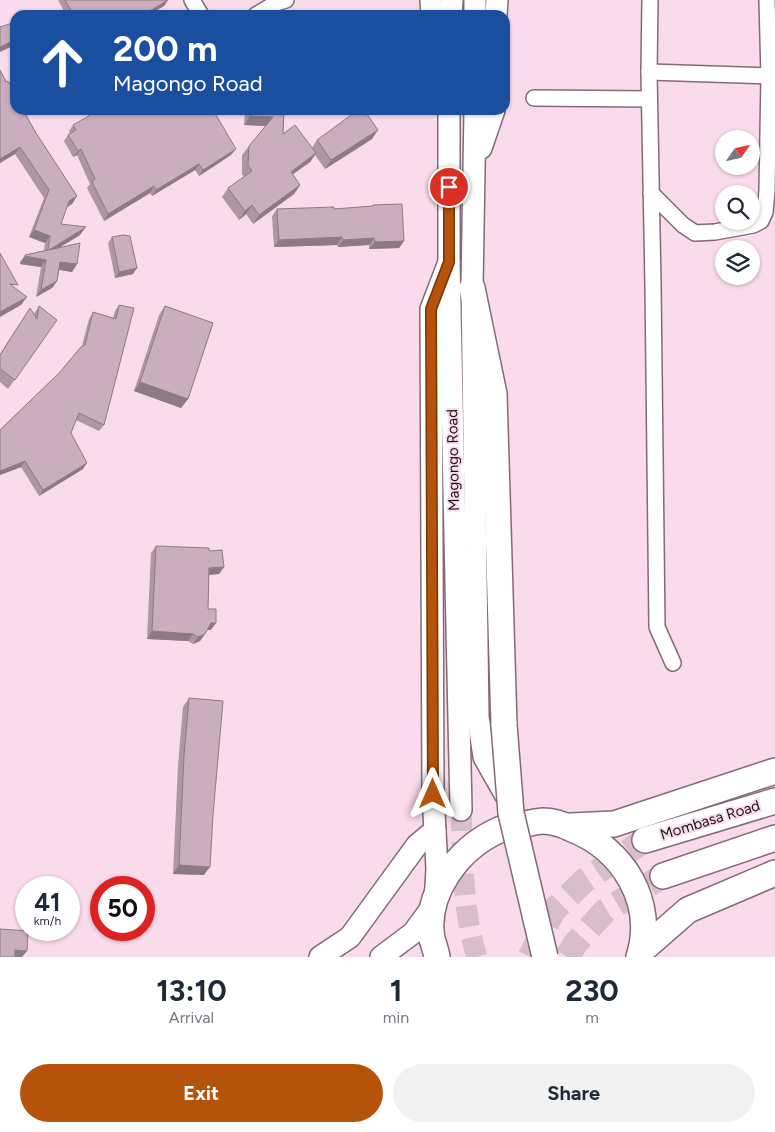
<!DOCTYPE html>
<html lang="en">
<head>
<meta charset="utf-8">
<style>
  :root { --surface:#fff; --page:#f2f2f3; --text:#1f2937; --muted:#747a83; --accent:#b45309 }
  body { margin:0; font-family:Figtree,sans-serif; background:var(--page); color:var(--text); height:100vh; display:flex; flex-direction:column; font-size:19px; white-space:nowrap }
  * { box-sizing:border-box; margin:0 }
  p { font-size:16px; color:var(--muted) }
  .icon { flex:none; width:28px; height:28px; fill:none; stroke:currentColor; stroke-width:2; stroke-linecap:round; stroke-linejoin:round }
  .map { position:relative; height:957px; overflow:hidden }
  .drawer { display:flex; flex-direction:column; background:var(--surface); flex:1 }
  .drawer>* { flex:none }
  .guide { position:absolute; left:10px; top:10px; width:500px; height:105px; border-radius:15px; box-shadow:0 1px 4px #0004; background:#1a4fa0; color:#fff; overflow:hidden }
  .needle { width:32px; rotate:56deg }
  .controls { position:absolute; left:715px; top:130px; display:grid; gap:10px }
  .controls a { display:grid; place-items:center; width:45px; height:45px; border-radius:50%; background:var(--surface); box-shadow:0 1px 4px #0004; font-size:25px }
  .speed { position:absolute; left:15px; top:876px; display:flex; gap:10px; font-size:25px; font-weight:700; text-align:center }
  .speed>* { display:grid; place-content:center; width:65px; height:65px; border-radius:50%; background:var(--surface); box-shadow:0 1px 4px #0004; line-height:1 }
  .speed small { font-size:12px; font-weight:400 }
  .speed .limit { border:8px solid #d22; background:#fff; color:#111 }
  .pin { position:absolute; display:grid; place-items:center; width:42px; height:42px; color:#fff; margin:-21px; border:2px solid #fff; border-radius:50%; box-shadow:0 1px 5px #0007 }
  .me { position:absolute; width:55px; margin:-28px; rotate:0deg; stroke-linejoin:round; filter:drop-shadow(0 0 4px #0008) }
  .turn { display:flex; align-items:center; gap:18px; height:105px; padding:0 20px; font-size:22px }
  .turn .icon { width:65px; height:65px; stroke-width:2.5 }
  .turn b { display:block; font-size:35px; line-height:42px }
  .eta { display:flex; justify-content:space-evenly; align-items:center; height:85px; text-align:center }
  .eta b { font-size:30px; font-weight:700; line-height:35px }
  .primary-button { display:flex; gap:10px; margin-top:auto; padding:10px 20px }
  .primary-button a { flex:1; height:58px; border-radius:30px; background:var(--accent); color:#fff; font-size:20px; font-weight:700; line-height:58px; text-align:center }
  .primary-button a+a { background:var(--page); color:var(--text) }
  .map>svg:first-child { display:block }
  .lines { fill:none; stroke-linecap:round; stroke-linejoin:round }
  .secondary-tunnel { stroke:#d8bdcb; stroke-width:21; stroke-dasharray:21 11; stroke-linecap:butt }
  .trunk-tunnel { stroke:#d8bdcb; stroke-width:25; stroke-dasharray:25 12; stroke-linecap:butt }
  .minor-casing { stroke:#846977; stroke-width:18 }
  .secondary-casing { stroke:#846977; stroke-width:24 }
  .trunk-casing { stroke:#846977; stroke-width:28 }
  .minor { stroke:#fff; stroke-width:15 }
  .secondary { stroke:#fff; stroke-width:21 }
  .trunk { stroke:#fff; stroke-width:25 }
  .trunk-bridge-casing { stroke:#846977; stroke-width:28; stroke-linecap:butt }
  .trunk-bridge { stroke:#fff; stroke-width:25 }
  .wall { fill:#af96a3 }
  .shaded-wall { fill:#8e7a84 }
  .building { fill:#cbaebd; stroke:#8e7a84 }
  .route-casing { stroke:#753606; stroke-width:12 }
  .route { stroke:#b45309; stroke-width:9 }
  .labels { text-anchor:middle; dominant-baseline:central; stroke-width:4; stroke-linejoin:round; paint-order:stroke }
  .street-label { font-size:15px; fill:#1d1318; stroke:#f9dbeb }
</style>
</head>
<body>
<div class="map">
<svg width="775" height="957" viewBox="0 0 775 957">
  <rect width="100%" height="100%" fill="#f9dbeb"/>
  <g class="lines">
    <path class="secondary-tunnel" d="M461,810C463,858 462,910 477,957"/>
    <g class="trunk-tunnel">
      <polyline points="530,957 553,911 585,880 645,840"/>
      <polyline points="567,957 576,943 605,911 663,876"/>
    </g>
    <g class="minor-casing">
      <g id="minor">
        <polyline points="192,0 201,15"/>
        <polyline points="650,0 649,72 653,285 657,627 673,663"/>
        <polyline points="256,15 276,3 286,0"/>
        <polyline points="649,72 775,76"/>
        <polyline points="534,98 649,99"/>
        <polyline points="651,193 683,225 695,233 715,232 753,225 761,221 765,212 767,191 769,76 767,0"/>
      </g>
    </g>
    <g class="secondary-casing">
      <g id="secondary">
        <polyline points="431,0 432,15"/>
        <polyline points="451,15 452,0"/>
        <polyline points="475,15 475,0"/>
        <polyline points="496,15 497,0"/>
        <polyline points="449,110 449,262 461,810"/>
        <polyline points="475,110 472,288 478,717 484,757 505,794 512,801"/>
        <polyline points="481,148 494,110"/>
        <polyline points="320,957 350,937 417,845 435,830"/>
        <polyline points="381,957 413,933 435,903 437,869 433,794 431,309 449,262"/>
      </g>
    </g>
    <g class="trunk-casing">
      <g id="trunk">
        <polyline points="472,288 494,394 504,725"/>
        <polyline points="571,826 614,824 775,771"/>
        <polyline points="645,840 775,801"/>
        <polyline points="663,876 775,838"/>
        <polyline points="641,951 688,910 775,873"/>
        <path d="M437,957C436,951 434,945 432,939C424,893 459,848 499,830C505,827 514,826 521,825C528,824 536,821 543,821C552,821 564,825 572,829C623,849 656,902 639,957"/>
      </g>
    </g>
    <use href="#minor" class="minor"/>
    <use href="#secondary" class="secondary"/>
    <use href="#trunk" class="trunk"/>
    <g class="trunk-bridge-casing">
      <polyline id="trunk-bridge" points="504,725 511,813 545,957"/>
    </g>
    <use href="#trunk-bridge" class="trunk-bridge"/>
  </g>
  <g class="wall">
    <polygon points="58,0 168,0 164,6 149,15 66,15"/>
    <polygon points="0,70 36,133 77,196 72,204 67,207 61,224 80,235 60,247 77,264 72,272 59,270 57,281 52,288 36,297 41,267 20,264 20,262 25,255 44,251 45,243 29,237 44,198 15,154 0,163"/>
    <polygon points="245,110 284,110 283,134 312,148 317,140 372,139 325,169 315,155 310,162 293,174 300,185 294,194 253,224 246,214 239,220 222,197 228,188 244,177 242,174 242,155 249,146 266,126 244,125"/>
    <polygon points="182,112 231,155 199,176 195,170 152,196 150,193 104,221 87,188 90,184 77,155 73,157 64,141 68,135 70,133 69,131 73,125"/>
    <polygon points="373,205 404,241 399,248 369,249 369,245 338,247 337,245 274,247 272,216 277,209 334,209 372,206"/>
    <polygon points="112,237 133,274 115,278 108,243"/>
    <polygon points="119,305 104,425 99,431 76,420 71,433 83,469 39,496 21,467 0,475 0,430 59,373 82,346 89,319 93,312 113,318 115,311"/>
    <polygon points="39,306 57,320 8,389 0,382 0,354 30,308 34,314"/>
    <polygon points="165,306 188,399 181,408 134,391 159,315"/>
    <polygon points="156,546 209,551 224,567 219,574 209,575 208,609 211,630 207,630 200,641 193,644 188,641 147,639 151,553"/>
    <polygon points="189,698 204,875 173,874 178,765 183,707"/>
  </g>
  <g class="shaded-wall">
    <polygon points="168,0 164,6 149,15 143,15"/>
    <polygon points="15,40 15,45 0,52 0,47"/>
    <polygon points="250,116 273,117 267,126 244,125"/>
    <polygon points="378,130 372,139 325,169 331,160"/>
    <polygon points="20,147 15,154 0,163 0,159"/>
    <polygon points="81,149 77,155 73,157 78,151"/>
    <polygon points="236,149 231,155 199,176 203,170"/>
    <polygon points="316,153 310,162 285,180 291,172"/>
    <polygon points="199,164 195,170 152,196 156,190"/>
    <polygon points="300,185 294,194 253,224 259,215"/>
    <polygon points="154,186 150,193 104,221 108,214"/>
    <polygon points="77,196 72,204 64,209 69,201"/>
    <polygon points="252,205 246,214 239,220 245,211"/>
    <polygon points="86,227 80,235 44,257 49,250"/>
    <polygon points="34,230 50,236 45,243 29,237"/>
    <polygon points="342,237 337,245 274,247 279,240"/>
    <polygon points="374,238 369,245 338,247 343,240"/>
    <polygon points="404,241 399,248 369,249 375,242"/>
    <polygon points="25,256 46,260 41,267 20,264"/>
    <polygon points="60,262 77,264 72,272 55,269"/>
    <polygon points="137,268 133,274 115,278 119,272"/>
    <polygon points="57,281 52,288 36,297 41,290"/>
    <polygon points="27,297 21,305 0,317 0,312"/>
    <polygon points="140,382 188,399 181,408 134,391"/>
    <polygon points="25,461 21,467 0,475 0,471"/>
    <polygon points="87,463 83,469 39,496 43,490"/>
    <polygon points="224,567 219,574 204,575 209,568"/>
    <polygon points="211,623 216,623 211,630 206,630"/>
    <polygon points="152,631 193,634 188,641 147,639"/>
    <polygon points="205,634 200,641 193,644 198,637"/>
    <polygon points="179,865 210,867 204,875 173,874"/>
    <polygon points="15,950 27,951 22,957 10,957"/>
  </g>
  <g class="building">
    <polygon points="65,0 168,0 143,15 74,15"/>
    <polygon points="15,22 15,40 0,47 0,27"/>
    <polygon points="0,70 6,82 8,81 15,93 15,110 23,110 36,133 77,196 69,201 61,224 86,227 49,250 80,243 77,264 60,262 57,281 41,290 46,260 25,256 25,255 48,250 50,236 34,230 49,190 20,147 0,159"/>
    <polygon points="99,110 181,110 182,112 187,110 213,110 236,149 203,170 199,164 156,190 154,186 108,214 92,182 95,179 81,149 78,151 68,135 76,130 73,125"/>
    <polygon points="250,110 284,110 283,134 295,125 316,153 291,172 300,185 259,215 252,205 245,211 228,188 252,171 248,165 249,146 273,117 250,116"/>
    <polygon points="358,110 364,110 378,130 331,160 317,140"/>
    <polygon points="402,204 404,241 375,242 374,238 343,240 342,237 279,240 277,209 334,207 334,209 373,206 373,205"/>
    <polygon points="123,235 130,236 137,268 119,272 112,237"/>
    <polygon points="0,253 18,285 10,284 27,297 0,312"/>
    <polygon points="119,305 134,308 104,425 79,413 71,433 87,463 43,490 25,461 0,471 0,430 59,373 81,347 85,345 93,312 116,319"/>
    <polygon points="39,306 57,320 15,380 0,369 0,355 30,308 37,319"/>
    <polygon points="165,306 213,323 188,399 140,382"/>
    <polygon points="156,546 209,548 209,551 222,550 224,567 209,568 208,609 216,609 216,623 211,623 205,634 198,637 193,634 152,631"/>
    <polygon points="189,698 223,701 213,815 210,867 179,865 184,756"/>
    <polygon points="0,929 28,931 27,951 15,950 15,957 0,957"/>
  </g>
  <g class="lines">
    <g class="route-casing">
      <polyline id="route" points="433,794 431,309 449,262 449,187"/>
    </g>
    <use href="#route" class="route"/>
  </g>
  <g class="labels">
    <g class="street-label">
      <text transform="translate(453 460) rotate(-91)">Magongo Road</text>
      <text transform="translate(710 820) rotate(-17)">Mombasa Road</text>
    </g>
  </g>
</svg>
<div class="controls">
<a><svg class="needle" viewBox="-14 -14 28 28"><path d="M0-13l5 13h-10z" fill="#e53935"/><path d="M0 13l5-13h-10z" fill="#747a83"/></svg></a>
<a><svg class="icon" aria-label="search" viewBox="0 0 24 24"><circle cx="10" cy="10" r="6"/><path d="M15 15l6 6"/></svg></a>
<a><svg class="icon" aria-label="layers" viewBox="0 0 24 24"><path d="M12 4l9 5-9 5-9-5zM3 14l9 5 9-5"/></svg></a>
</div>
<div class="speed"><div>41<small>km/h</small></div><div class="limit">50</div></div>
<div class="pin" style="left:449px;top:187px;background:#d93025"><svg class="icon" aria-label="arrive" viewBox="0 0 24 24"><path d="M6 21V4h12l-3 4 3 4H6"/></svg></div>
<svg class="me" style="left:433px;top:794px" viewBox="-20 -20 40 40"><path d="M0-17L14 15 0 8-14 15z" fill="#b45309" stroke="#fff" stroke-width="4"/></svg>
<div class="guide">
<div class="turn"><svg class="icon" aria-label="ahead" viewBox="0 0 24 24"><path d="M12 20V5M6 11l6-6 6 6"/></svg><div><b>200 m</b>Magongo Road</div></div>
</div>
</div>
<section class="drawer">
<div class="eta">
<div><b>13:10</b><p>Arrival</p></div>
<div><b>1</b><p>min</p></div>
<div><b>230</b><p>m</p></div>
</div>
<div class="primary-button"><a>Exit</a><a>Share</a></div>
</section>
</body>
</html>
